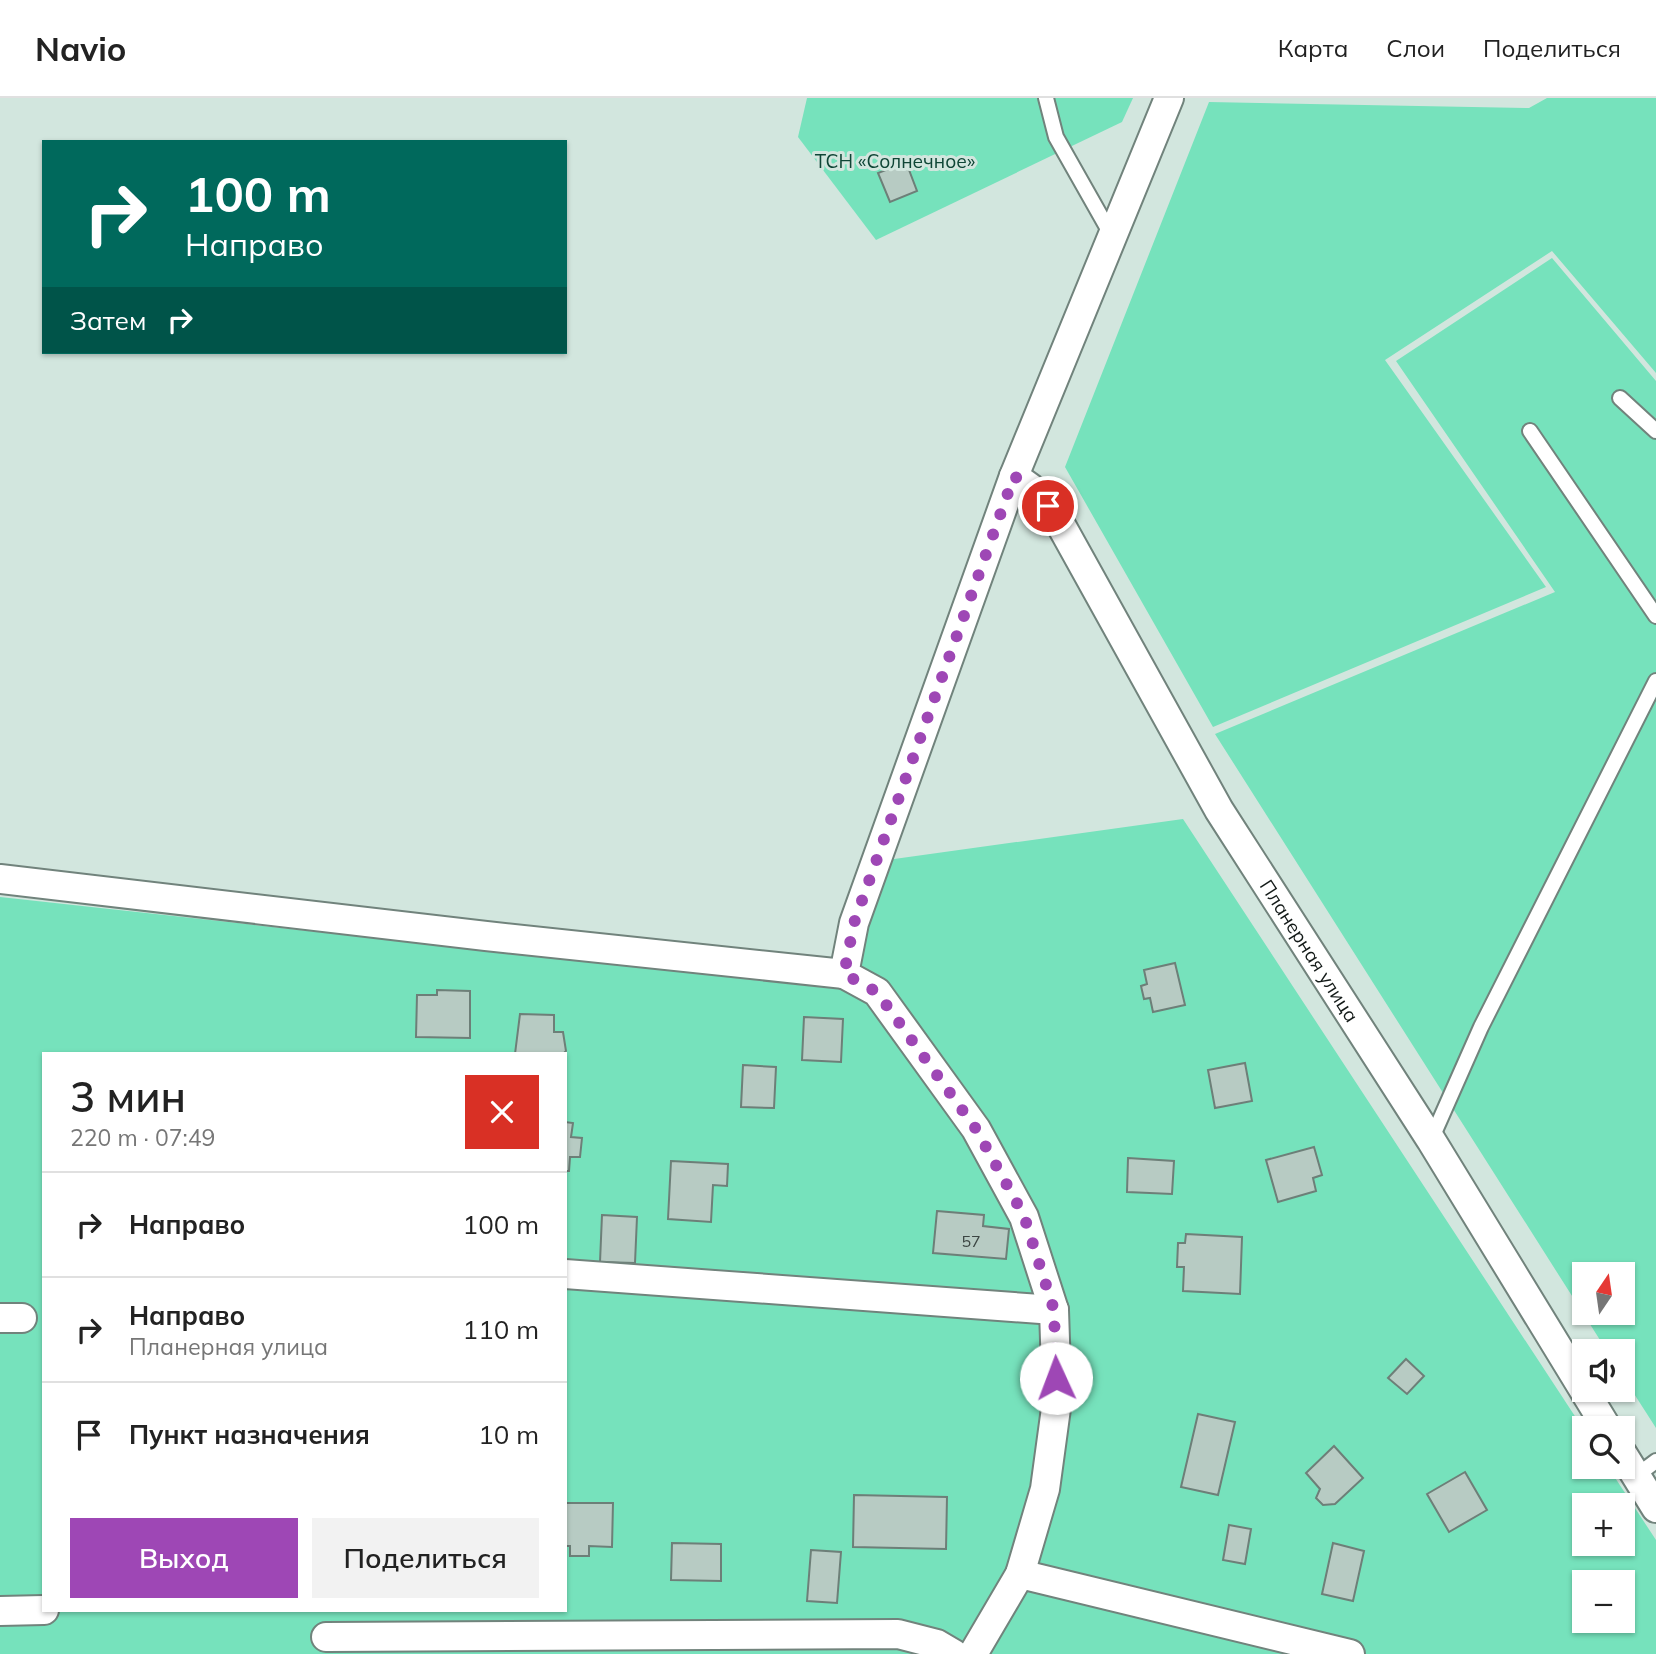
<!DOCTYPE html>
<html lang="ru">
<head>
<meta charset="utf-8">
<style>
  :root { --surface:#fff; --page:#f2f2f2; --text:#222; --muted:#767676; --line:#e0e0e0; --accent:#9e47b5 }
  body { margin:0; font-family:Mulish,sans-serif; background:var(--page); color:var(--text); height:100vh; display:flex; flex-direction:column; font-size:26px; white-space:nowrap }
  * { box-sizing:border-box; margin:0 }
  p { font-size:23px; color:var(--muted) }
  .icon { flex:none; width:38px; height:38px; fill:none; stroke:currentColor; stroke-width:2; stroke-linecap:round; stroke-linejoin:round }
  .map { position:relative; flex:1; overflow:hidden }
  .sheet { position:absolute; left:42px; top:954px; width:525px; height:560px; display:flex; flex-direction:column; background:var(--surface); border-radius:0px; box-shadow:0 2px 5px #0004 }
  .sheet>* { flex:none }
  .hud { position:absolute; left:42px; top:42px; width:525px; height:214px; border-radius:0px; box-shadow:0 2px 5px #0004; background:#00695c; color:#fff; overflow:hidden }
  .needle { width:46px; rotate:13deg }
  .controls { position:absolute; left:1572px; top:1164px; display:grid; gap:14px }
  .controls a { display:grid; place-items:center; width:63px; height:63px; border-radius:0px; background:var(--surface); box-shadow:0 2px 5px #0004; font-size:35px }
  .pin { position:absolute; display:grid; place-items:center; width:60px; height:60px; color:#fff; margin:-30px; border:4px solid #fff; border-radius:50%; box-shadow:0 2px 7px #0007 }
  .me { position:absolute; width:77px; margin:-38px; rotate:358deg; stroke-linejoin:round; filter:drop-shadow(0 0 5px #0008) }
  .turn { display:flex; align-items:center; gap:24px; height:147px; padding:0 28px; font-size:32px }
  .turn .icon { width:91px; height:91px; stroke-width:2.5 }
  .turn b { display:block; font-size:49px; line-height:60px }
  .then { display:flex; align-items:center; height:66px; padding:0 28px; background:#0003; gap:14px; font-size:26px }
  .round { display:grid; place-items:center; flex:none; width:74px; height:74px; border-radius:0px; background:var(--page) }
  .headline { display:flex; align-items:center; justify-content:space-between; height:119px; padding:0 28px }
  h1 { font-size:42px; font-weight:600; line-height:52px }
  .cta { display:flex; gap:14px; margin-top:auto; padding:14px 28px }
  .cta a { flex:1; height:80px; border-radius:0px; background:var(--accent); color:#fff; font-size:28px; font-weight:600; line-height:80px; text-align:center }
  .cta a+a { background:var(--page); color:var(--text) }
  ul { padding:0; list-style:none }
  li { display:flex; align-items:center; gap:21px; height:105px; padding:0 28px; border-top:2px solid var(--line) }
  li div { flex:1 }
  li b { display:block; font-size:26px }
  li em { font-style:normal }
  header { display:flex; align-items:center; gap:42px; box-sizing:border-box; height:98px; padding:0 35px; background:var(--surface); border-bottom:2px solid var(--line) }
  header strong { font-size:33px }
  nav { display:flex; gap:38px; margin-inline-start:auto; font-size:24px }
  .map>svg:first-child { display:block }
  .green { fill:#76e2bc; fill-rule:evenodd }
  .building { fill:#b7cbc3; stroke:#6d7f78; stroke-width:2 }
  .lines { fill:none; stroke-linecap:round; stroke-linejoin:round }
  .lane-casing { stroke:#71837c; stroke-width:18 }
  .street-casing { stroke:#71837c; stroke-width:32 }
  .lane { stroke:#fff; stroke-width:14 }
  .street { stroke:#fff; stroke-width:28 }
  .route { stroke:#9e47b5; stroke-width:12; stroke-dasharray:0 21.6 }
  .labels { text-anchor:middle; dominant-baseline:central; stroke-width:6; stroke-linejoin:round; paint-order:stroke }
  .number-label { font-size:16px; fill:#3c4643 }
  .park-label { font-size:19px; fill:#0f4636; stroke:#d2e6de }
  .street-label { font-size:19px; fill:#131a18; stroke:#d2e6de }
</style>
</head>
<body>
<header>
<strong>Navio</strong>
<nav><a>Карта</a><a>Слои</a><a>Поделиться</a></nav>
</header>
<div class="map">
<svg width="1656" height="1556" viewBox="0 0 1656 1556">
  <rect width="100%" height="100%" fill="#d2e6de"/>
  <g class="green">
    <polygon points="807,0 1133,0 1122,24 876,142 798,39"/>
    <polygon points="1547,0 1656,0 1656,275 1552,153 1385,262 1546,489 1213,629 1065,369 1209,4 1529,10"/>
    <path d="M1552,160L1656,283V1330L1622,1277V1253H1607L1215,636L1555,494L1396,263ZM1584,1176H1622V1214H1584Z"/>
    <path d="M1183,721L1584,1332V1368L1608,1369L1656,1442V1556H0V799L856,893L869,823L887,762ZM44,956H565V1512H44ZM1584,1407H1622V1446H1584ZM1584,1484H1622V1522H1584Z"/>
  </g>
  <g class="building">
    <polygon points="906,64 917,93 890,104 878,75"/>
    <polygon points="1175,865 1185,907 1153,914 1150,900 1144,901 1141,888 1147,886 1144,872"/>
    <polygon points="437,892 470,893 470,940 416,939 417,897 437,897"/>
    <polygon points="520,916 554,917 554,934 563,934 566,953 563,956 515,956"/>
    <polygon points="804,919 843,921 841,964 802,962"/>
    <polygon points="1245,965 1252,1003 1215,1010 1208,972"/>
    <polygon points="743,967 776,969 774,1010 741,1009"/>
    <polygon points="565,1024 573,1025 571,1039 582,1040 580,1059 570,1059 569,1073 565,1073"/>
    <polygon points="1314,1049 1322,1077 1313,1080 1316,1093 1278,1104 1266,1062"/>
    <polygon points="1128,1060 1174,1063 1172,1096 1127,1094"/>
    <polygon points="671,1063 728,1066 727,1088 713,1087 711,1124 668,1121"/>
    <polygon points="937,1113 984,1117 983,1128 1009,1131 1006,1161 933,1155"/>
    <polygon points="602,1117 637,1119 635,1165 600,1164"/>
    <polygon points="1186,1136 1242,1139 1240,1196 1183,1193 1184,1169 1177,1169 1178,1145 1185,1145"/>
    <polygon points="1406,1261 1424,1278 1407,1296 1388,1280"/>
    <polygon points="1198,1316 1235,1324 1218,1397 1181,1389"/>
    <polygon points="1334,1348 1363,1380 1335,1406 1323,1407 1316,1400 1320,1391 1306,1375"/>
    <polygon points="1465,1374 1487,1412 1449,1434 1427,1396"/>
    <polygon points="854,1397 947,1399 946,1451 853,1449"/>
    <polygon points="565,1405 613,1405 612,1449 589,1448 589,1458 570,1458 570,1448 565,1448"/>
    <polygon points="1229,1427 1251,1431 1245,1466 1223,1462"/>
    <polygon points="672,1445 721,1446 721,1483 671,1482"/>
    <polygon points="1333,1445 1364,1453 1353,1503 1322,1496"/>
    <polygon points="811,1452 841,1454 837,1505 807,1503"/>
  </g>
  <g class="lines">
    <g class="lane-casing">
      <g id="lane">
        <polyline points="1046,0 1056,39 1112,138"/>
        <polyline points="1620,300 1656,333"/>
        <polyline points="1530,333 1656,518"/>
        <polyline points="1431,1042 1481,929 1656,583"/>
        <polyline points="1636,1378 1656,1363"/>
      </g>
    </g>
    <g class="street-casing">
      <g id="street">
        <path id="s1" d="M1014,378L1039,396L1057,420L1219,712L1431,1042L1607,1330"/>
        <polyline points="0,781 486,838 844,876"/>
        <polyline points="565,1176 1054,1212"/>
        <polyline points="0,1220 22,1220"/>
        <polyline points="1622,1355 1656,1410"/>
        <polyline points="1020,1476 1350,1556"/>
        <polyline points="0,1513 44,1512"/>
        <polyline points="326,1539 898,1536 937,1546 954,1556"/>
        <polyline points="973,1556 1020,1476 1045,1391 1057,1303 1054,1212 1024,1119 976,1031 877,894 844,876 854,825 1014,378 1169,0"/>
      </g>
    </g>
    <use href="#lane" class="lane"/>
    <use href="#street" class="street"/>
  </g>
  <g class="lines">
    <polyline class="route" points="1048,408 1039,396 1014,378 854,825 844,876 877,894 976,1031 1024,1118 1054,1212 1056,1280"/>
  </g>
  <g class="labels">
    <g class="number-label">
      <text x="971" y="1143">57</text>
    </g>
    <g class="park-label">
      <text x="895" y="63">ТСН «Солнечное»</text>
    </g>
    <g class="street-label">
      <text stroke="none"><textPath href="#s1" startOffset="562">Планерная улица</textPath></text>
    </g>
  </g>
</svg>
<div class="controls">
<a><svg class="needle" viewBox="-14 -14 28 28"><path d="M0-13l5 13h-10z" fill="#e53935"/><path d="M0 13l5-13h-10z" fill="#767676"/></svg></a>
<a><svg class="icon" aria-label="sound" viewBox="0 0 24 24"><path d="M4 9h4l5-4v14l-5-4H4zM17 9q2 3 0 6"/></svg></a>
<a><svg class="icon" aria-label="search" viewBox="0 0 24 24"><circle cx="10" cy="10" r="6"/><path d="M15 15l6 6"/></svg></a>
<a>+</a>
<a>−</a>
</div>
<div class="pin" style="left:1048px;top:408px;background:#d93025"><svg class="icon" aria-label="arrive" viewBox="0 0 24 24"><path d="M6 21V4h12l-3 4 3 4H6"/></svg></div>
<svg class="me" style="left:1056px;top:1280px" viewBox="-20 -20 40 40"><circle r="19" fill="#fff"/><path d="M0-13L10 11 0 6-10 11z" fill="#9e47b5"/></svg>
<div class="hud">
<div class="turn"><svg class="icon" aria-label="right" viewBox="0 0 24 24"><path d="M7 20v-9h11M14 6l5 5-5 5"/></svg><div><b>100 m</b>Направо</div></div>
<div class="then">Затем<svg class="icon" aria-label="right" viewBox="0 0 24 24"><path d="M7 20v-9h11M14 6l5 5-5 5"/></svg></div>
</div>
<section class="sheet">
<div class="headline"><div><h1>3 мин</h1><p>220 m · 07:49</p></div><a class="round" style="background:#d93025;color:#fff"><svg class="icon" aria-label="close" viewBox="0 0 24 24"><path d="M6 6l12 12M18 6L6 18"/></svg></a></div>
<ul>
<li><svg class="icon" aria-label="right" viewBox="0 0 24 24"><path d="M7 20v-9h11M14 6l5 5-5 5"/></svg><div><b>Направо</b></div><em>100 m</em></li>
<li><svg class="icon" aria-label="right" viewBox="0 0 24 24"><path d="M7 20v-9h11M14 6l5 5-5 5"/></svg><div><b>Направо</b><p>Планерная улица</p></div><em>110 m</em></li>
<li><svg class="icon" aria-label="arrive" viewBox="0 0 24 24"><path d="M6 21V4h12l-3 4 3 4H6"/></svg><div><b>Пункт назначения</b></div><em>10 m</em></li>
</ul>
<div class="cta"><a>Выход</a><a>Поделиться</a></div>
</section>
</div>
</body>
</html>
